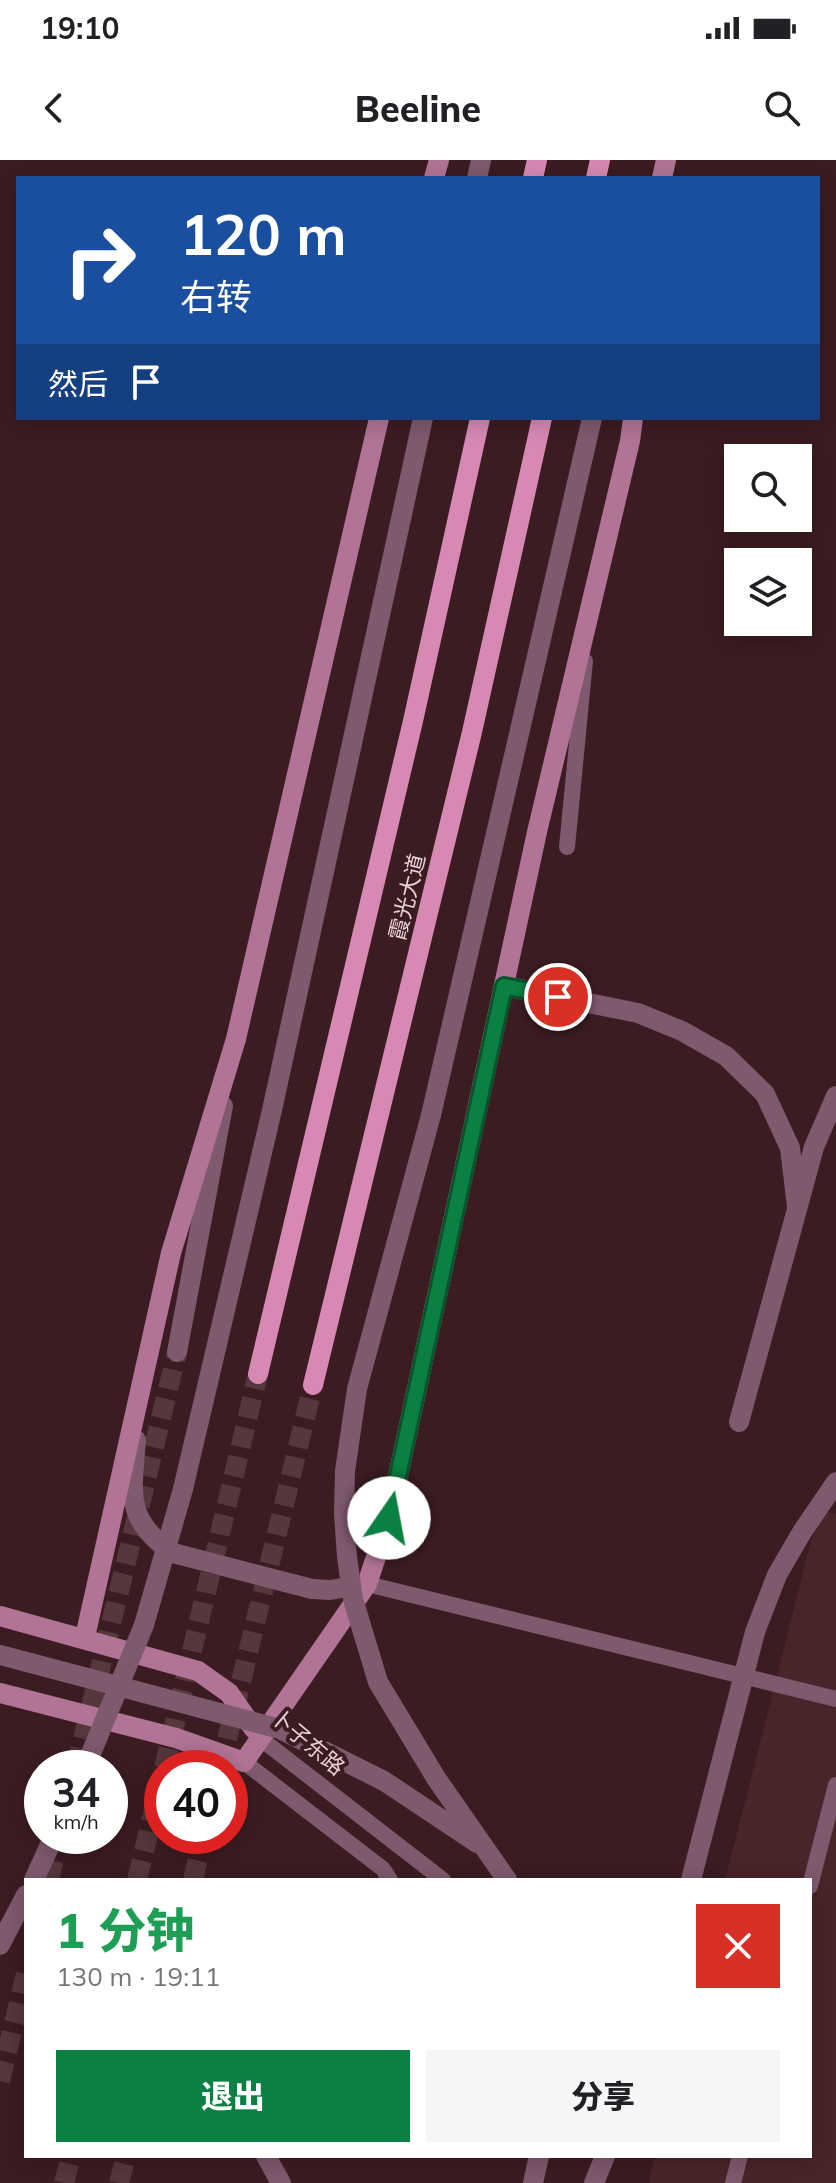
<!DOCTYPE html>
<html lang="zh">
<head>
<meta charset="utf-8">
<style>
  :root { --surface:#fff; --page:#f6f6f6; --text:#202124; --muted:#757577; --accent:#0b8043 }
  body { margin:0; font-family:Mulish,"Noto Sans SC",sans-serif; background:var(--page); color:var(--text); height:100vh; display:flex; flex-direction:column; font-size:30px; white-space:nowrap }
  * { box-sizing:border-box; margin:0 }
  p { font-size:26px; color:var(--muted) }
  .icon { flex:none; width:44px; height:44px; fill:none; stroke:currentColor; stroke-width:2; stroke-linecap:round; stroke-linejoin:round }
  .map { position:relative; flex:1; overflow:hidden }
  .sheet { position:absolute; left:24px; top:1718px; width:788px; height:280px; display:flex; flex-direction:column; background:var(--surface); border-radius:0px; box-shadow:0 4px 20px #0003 }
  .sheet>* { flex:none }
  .top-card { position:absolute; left:16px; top:16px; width:804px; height:244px; border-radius:0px; box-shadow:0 4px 20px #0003; background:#1a4fa0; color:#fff; overflow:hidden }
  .controls { position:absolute; left:724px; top:284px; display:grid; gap:16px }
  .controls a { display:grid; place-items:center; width:88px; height:88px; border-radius:0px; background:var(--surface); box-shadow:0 4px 20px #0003; font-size:40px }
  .speed { position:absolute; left:24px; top:1590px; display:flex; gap:16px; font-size:40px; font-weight:700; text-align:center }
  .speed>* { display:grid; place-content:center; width:104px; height:104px; border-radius:50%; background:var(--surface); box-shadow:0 4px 20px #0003; line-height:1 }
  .speed small { font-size:20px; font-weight:400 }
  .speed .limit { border:12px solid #d22; background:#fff; color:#111 }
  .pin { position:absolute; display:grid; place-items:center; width:68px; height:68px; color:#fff; margin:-34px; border:4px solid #fff; border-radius:50%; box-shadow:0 2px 8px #0007 }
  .me { position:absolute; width:88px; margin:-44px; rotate:12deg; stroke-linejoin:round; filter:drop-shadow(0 0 6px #0008) }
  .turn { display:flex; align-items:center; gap:28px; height:168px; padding:0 32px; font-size:36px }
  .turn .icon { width:104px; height:104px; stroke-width:2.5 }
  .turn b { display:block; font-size:56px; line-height:68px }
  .then { display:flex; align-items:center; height:76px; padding:0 32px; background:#0003; gap:16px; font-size:30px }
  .round { display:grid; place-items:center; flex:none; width:84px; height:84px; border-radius:0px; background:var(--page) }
  .headline { display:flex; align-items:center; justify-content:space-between; height:136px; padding:0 32px }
  h1 { font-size:48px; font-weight:800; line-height:60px; color:#1e9e55 }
  .primary-button { display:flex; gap:16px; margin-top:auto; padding:16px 32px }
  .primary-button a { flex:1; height:92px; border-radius:0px; background:var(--accent); color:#fff; font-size:32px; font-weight:800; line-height:92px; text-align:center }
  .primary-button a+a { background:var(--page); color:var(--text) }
  .status { display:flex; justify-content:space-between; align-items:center; height:56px; padding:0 40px; background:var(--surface); direction:ltr }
  .status svg { height:22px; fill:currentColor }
  header { display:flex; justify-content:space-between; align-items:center; height:104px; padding:0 32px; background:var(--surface); font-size:36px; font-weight:800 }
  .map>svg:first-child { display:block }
  .built { fill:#492429 }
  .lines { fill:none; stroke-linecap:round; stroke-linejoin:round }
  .street-tunnel { stroke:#55373c; stroke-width:20; stroke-dasharray:20 10; stroke-linecap:butt }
  .primary-tunnel { stroke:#55373c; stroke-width:20; stroke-dasharray:20 10; stroke-linecap:butt }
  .lane { stroke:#7f596e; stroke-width:16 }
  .street { stroke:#7f596e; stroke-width:20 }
  .secondary { stroke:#b17496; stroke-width:20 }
  .primary { stroke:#d789b4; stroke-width:20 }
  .street-bridge { stroke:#7f596e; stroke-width:20 }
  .route-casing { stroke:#07532c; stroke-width:20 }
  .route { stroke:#0b8043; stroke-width:14 }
  .labels { text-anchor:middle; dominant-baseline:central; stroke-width:8; stroke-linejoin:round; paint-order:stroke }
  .street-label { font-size:22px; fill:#e8d2d4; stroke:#3b1c21 }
</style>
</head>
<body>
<div class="status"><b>19:10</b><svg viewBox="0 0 49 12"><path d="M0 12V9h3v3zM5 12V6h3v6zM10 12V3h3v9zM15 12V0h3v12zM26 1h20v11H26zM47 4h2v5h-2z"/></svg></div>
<header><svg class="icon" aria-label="back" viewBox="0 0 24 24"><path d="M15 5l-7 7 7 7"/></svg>Beeline<svg class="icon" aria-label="search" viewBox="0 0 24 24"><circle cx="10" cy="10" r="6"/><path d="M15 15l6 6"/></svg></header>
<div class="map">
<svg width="836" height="2023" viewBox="0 0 836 2023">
  <rect width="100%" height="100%" fill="#3b1c21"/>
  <polygon class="built" points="819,1350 836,1354 836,2023 649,2023 655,1996 810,1996 810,1720 725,1720"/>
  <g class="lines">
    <g class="street-tunnel">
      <polyline points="76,1608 177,1192"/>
      <polyline points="49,1720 59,1676"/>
      <polyline points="0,1921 26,1814"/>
    </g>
    <g class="primary-tunnel">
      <polyline points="164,1608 258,1214"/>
      <polyline points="220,1608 313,1225"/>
      <polyline points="137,1720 162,1616"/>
      <polyline points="193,1720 203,1676"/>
      <polyline points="64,2023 71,1996"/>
      <polyline points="119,2023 126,1996"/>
    </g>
    <g class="lane">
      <polyline points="567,687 585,501"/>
      <polyline points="367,1424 836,1539"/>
      <polyline points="261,1579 443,1720"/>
      <polyline points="244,1602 383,1709 390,1720"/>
      <polyline points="810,1726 836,1625"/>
      <polyline points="733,2023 740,1996"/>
    </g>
    <g class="street">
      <polyline points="477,18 481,0"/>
      <polyline points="504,826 638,853 682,871 726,896 765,934 790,988 797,1047"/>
      <polyline points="431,955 592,258"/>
      <polyline points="177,1192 223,946"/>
      <polyline points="739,1262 814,987 836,936"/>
      <path d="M136,1280C132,1333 124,1360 173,1393L312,1429L330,1430L366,1424"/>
      <polyline points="183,1329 272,950 423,258"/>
      <polyline points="34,1720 54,1676"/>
      <polyline points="0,1785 26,1735"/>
      <polyline points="266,1996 281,2023"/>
      <polyline points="533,2023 539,1996"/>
      <polyline points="594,2023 605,1996"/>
    </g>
    <g class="secondary">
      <polyline points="434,18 439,0"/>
      <polyline points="662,18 666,0"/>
      <polyline points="0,1456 198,1511 229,1533 254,1569"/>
      <polyline points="85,1477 171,1093 236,879 379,258"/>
      <polyline points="0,1533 176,1578 244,1602 367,1424 389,1358 537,672 630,281 633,258"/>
    </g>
    <g class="primary">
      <polyline points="533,18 537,0"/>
      <polyline points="596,18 600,0"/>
      <polyline points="258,1214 413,561 480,258"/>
      <polyline points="313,1225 472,572 542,258"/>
    </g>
    <g class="street-bridge">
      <polyline points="431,955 357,1229 345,1311 344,1354 347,1397 353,1439 378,1522 436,1618 507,1720"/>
      <polyline points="0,1495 280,1569 384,1621 477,1683"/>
      <polyline points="85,1608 144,1465 183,1329"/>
      <polyline points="691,1720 755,1472 777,1415 802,1372 836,1322"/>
    </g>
  </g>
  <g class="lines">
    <g class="route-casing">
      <polyline id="route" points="389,1358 504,826 558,837"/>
    </g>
    <use href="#route" class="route"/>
  </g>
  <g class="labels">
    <g class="street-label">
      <text transform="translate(407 737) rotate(-76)">霞光大道</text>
      <text transform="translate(308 1582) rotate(40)">卜子东路</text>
    </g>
  </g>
</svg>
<div class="controls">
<a><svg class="icon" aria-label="search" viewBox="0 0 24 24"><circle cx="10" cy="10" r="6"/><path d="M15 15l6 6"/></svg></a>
<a><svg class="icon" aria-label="layers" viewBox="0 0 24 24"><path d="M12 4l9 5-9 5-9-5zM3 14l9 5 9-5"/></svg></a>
</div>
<div class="speed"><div>34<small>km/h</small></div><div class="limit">40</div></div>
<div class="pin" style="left:558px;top:837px;background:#d93025"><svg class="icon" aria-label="arrive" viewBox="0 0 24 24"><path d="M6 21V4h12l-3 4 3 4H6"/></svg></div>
<svg class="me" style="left:389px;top:1358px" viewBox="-20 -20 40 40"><circle r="19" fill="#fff"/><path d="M0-13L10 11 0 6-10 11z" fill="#0b8043"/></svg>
<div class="top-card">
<div class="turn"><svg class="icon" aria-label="right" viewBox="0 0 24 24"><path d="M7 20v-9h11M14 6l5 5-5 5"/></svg><div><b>120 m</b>右转</div></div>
<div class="then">然后<svg class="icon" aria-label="arrive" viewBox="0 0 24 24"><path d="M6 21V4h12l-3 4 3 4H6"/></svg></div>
</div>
<section class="sheet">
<div class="headline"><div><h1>1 分钟</h1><p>130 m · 19:11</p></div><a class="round" style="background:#d93025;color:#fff"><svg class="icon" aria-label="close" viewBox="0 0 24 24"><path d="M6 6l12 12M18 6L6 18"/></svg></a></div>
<div class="primary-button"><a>退出</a><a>分享</a></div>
</section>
</div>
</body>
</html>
